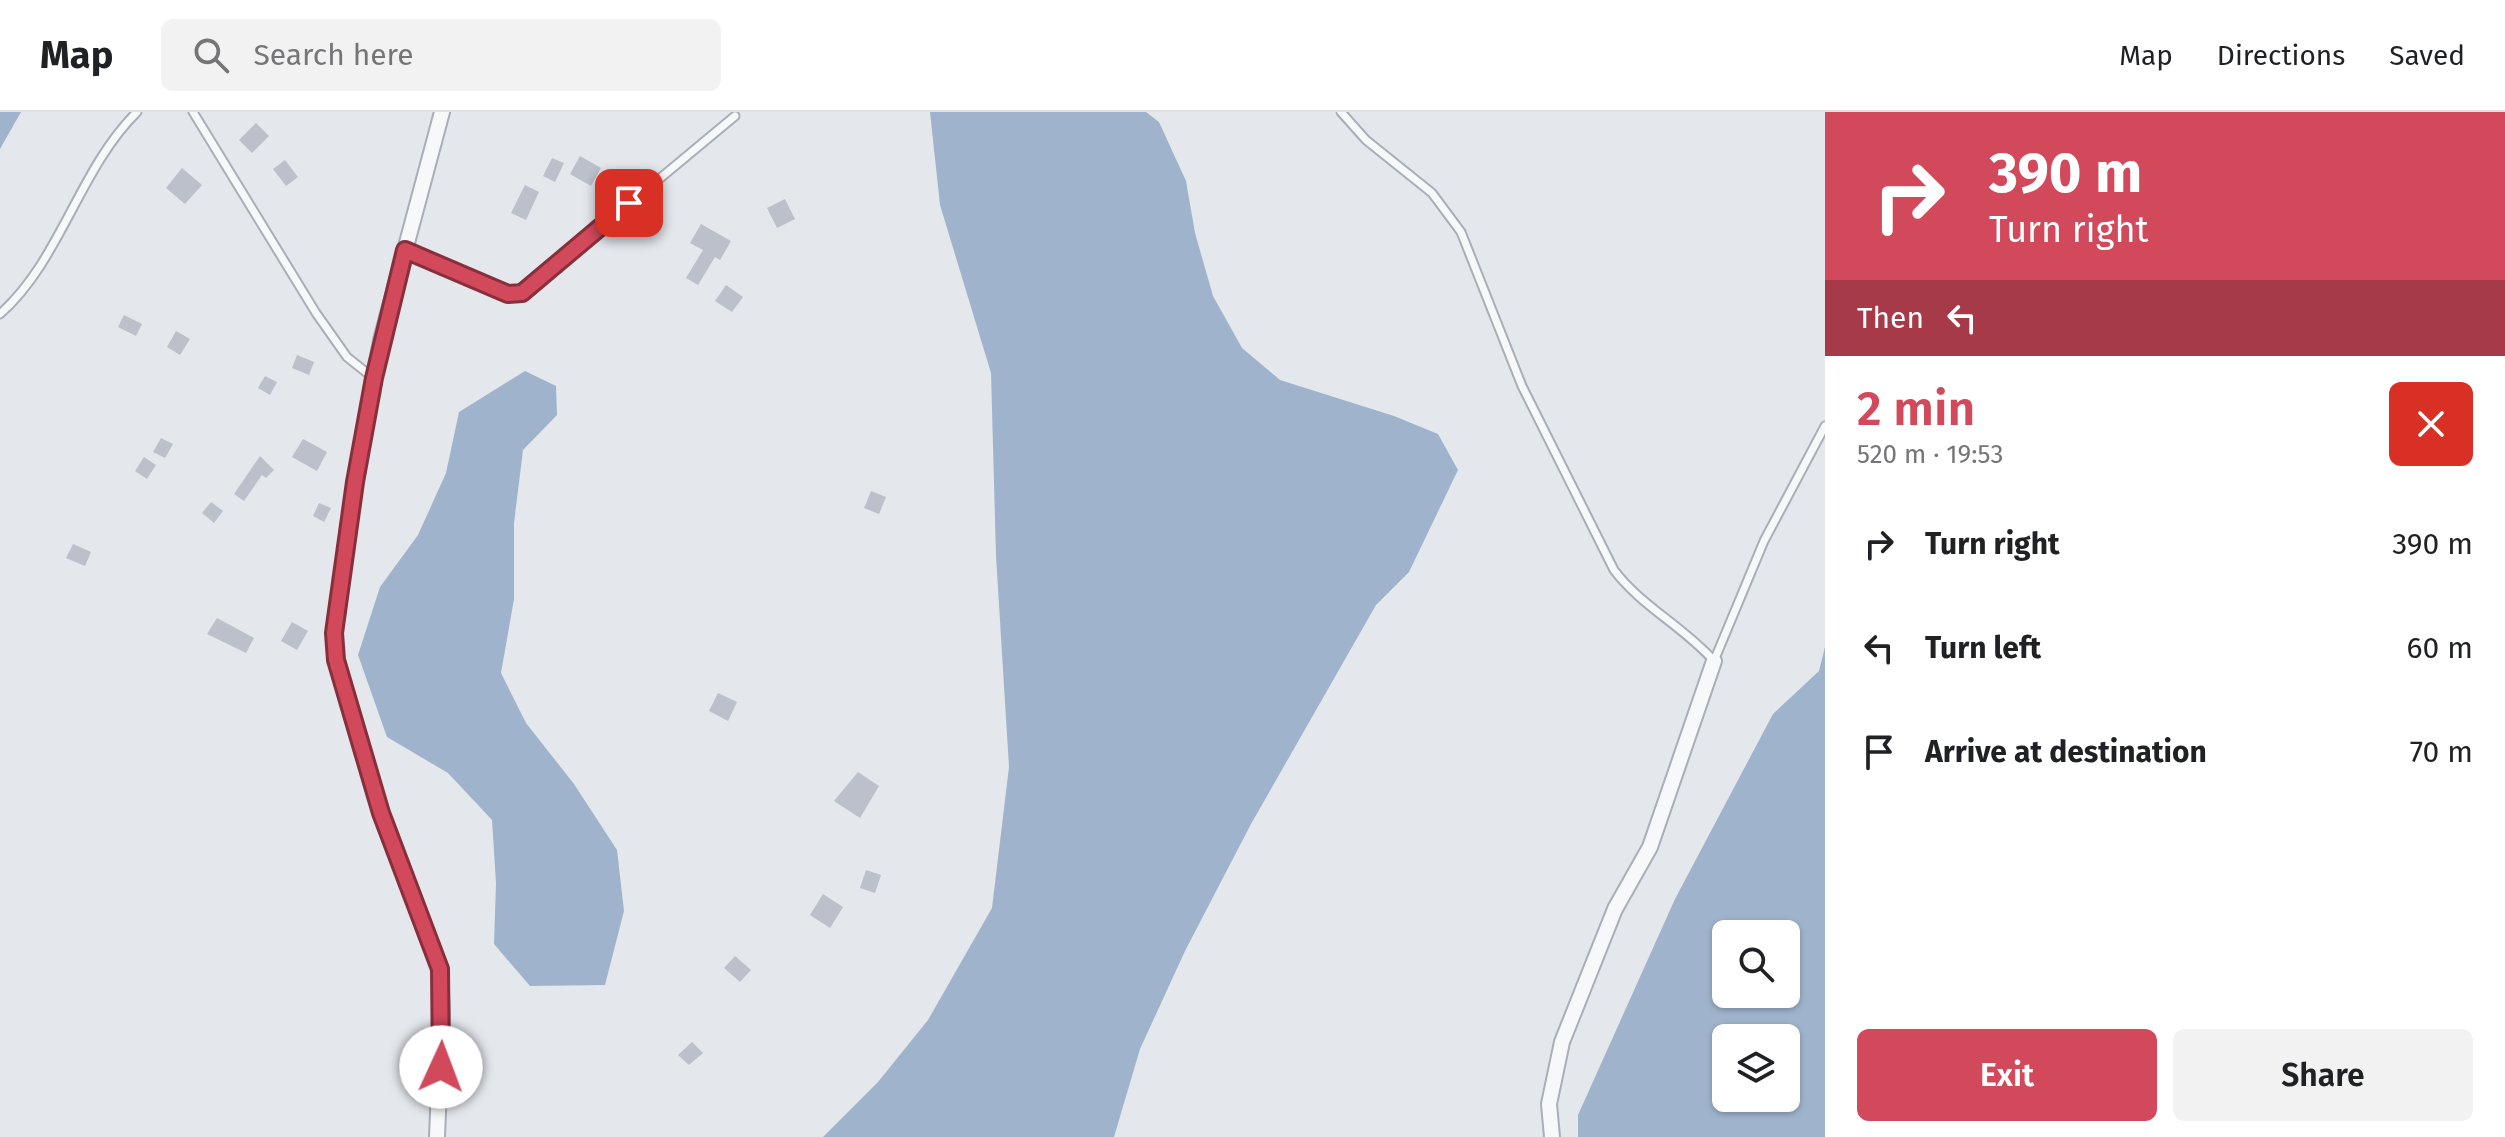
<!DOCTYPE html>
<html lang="en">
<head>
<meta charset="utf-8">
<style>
  :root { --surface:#fff; --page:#f2f2f2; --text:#202124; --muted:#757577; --line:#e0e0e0; --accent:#d1495b }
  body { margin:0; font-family:"Fira Sans",sans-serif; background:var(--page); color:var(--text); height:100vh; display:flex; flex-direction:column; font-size:30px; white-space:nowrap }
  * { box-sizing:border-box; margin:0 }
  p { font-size:26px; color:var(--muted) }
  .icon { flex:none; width:44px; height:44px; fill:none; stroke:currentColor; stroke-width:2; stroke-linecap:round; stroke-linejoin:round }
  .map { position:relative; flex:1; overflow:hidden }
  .side { display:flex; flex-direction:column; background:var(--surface); width:680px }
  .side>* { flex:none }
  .hud { background:#d1495b; color:#fff; overflow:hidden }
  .buttons { position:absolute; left:1712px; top:808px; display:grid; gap:16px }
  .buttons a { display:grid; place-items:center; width:88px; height:88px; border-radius:12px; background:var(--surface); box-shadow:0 2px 6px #0004; font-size:40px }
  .pin { position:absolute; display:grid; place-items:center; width:68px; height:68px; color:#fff; margin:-34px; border-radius:16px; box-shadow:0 4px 12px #0006 }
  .me { position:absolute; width:88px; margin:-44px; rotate:2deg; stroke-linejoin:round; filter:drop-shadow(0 0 6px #0008) }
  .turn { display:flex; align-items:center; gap:28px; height:168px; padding:0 32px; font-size:36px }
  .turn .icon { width:104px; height:104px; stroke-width:2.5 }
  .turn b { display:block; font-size:56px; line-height:68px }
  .then { display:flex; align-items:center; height:76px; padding:0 32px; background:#0003; gap:16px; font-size:30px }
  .round { display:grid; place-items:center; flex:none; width:84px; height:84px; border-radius:12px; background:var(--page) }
  .head { display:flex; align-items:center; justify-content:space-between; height:136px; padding:0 32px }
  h1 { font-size:48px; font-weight:600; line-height:60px; color:var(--accent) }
  .primary-button { display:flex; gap:16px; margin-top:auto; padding:16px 32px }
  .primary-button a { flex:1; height:92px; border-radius:12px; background:var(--accent); color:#fff; font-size:32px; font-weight:600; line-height:92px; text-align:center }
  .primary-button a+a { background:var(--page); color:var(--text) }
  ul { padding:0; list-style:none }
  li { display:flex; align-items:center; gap:24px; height:104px; padding:0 32px }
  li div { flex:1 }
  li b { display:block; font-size:30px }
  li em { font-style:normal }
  header { display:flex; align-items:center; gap:48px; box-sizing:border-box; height:112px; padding:0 40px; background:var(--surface); border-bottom:2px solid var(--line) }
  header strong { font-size:38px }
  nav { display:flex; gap:44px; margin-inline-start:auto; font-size:28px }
  .search { width:560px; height:72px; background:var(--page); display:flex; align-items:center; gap:20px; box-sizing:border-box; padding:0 28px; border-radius:12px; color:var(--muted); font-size:30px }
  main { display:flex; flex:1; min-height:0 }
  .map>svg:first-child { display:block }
  .water { fill:#9fb4cc; fill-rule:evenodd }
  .building { fill:#bbc0ca }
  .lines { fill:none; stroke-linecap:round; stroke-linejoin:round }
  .lane-casing { stroke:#a9aeb7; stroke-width:11 }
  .street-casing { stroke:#a9aeb7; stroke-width:18 }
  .lane { stroke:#f7f8fa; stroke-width:7 }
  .street { stroke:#f7f8fa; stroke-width:14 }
  .route-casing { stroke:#882f3b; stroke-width:20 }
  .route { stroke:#d1495b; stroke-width:14 }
</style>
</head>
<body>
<header>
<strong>Map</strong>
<div class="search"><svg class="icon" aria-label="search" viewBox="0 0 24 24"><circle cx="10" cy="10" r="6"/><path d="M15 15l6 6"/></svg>Search here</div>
<nav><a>Map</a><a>Directions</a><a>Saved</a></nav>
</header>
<main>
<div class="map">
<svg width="1825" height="1025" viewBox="0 0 1825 1025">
  <rect width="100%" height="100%" fill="#e4e7ec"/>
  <g class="water">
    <polygon points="0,0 21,0 0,37"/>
    <polygon points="930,0 1146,0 1159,10 1186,69 1195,121 1213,184 1242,236 1280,268 1394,304 1438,322 1458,358 1409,460 1376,493 1251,712 1185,839 1140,937 1114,1025 823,1025 878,970 928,908 992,796 1009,655 996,444 991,261 940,93"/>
    <polygon points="525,259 556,274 557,303 523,338 514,411 514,487 501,561 526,611 574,672 617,738 624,799 605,873 530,874 494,832 496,771 492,708 448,661 387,625 358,543 380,475 418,423 446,361 459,300"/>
    <path d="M1825,535V1025H1578V1003L1675,787L1773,602L1819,559ZM1726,822H1786V882H1726ZM1726,926H1786V986H1726Z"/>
  </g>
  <g class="building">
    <polygon points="256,11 269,24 252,41 239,28"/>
    <polygon points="580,44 601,56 591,74 570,62"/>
    <polygon points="552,46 564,51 555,70 543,64"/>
    <polygon points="285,48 298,65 286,74 273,57"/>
    <polygon points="182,56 202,73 185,92 166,76"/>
    <polygon points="525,73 539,80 526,108 511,101"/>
    <polygon points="785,87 795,107 777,116 767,96"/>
    <polygon points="701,112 731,129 720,148 715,145 698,173 686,166 703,138 690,131"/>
    <polygon points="726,173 743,185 732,200 715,189"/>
    <polygon points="124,203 142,212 136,224 118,215"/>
    <polygon points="176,219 190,227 180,243 167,235"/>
    <polygon points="297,243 314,250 309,263 292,256"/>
    <polygon points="265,264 277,270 270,283 258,276"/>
    <polygon points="161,326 173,332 165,346 153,340"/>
    <polygon points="303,327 327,340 317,359 292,345"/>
    <polygon points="260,344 274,358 266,366 262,363 244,389 234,382"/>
    <polygon points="144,345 156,353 147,367 135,359"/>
    <polygon points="871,379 886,385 879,402 864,396"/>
    <polygon points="211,390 223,399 214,411 202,401"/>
    <polygon points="319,391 331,396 324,410 313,404"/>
    <polygon points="73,432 91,440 85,454 66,446"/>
    <polygon points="217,506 254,526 246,541 207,522"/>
    <polygon points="292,510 308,519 297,538 281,529"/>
    <polygon points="718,581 737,590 728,609 709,599"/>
    <polygon points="858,660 879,674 860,706 834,689"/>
    <polygon points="866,758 881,763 875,781 860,776"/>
    <polygon points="823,782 843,795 830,816 810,803"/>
    <polygon points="735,844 751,858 740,870 724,856"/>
    <polygon points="692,930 703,941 689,953 678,943"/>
  </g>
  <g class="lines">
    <g class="lane-casing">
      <g id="lane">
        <polyline points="193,0 316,201 347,245 372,265"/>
        <path d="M1341,0L1366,28L1432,81L1461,120L1522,274L1614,458C1641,494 1684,515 1714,549L1764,429L1825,314"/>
        <polyline points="405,138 508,182 522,181 735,4"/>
        <path d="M0,202C61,148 79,57 137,0"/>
      </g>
    </g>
    <g class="street-casing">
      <g id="street">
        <polyline points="437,1025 442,902 440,857 381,701 336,548 334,521 355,370 381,228 442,0"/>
        <polyline points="1552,1025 1549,992 1562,930 1615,797 1650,735 1714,549"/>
      </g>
    </g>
    <use href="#lane" class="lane"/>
    <use href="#street" class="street"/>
  </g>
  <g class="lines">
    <g class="route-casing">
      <polyline id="route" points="441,955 440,857 381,701 336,548 334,521 355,370 374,266 405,138 508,182 522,181 629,91"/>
    </g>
    <use href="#route" class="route"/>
  </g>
</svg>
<div class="buttons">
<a><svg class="icon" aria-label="search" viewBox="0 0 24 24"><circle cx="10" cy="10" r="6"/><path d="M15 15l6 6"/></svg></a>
<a><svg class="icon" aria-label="layers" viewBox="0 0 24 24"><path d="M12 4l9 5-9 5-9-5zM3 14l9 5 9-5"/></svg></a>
</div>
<div class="pin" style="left:629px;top:91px;background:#d93025"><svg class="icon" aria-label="arrive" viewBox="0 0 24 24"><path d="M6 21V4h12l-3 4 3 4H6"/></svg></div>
<svg class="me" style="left:441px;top:955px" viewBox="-20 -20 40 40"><circle r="19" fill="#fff"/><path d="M0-13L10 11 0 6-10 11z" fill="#d1495b"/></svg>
</div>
<section class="side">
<div class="hud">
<div class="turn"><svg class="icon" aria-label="right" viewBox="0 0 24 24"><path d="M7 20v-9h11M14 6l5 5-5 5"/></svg><div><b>390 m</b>Turn right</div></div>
<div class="then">Then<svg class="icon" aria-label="left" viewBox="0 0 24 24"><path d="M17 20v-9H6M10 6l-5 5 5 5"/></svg></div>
</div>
<div class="head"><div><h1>2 min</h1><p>520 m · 19:53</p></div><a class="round" style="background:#d93025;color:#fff"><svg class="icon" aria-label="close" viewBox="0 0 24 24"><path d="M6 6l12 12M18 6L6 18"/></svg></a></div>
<ul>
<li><svg class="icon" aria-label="right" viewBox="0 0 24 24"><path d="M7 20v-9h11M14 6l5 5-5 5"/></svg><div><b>Turn right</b></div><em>390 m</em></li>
<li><svg class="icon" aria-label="left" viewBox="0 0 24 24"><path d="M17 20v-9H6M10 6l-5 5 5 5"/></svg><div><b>Turn left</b></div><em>60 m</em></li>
<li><svg class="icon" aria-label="arrive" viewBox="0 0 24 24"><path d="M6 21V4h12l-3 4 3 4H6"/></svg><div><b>Arrive at destination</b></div><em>70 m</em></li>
</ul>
<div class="primary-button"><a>Exit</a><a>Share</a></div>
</section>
</main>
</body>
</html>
